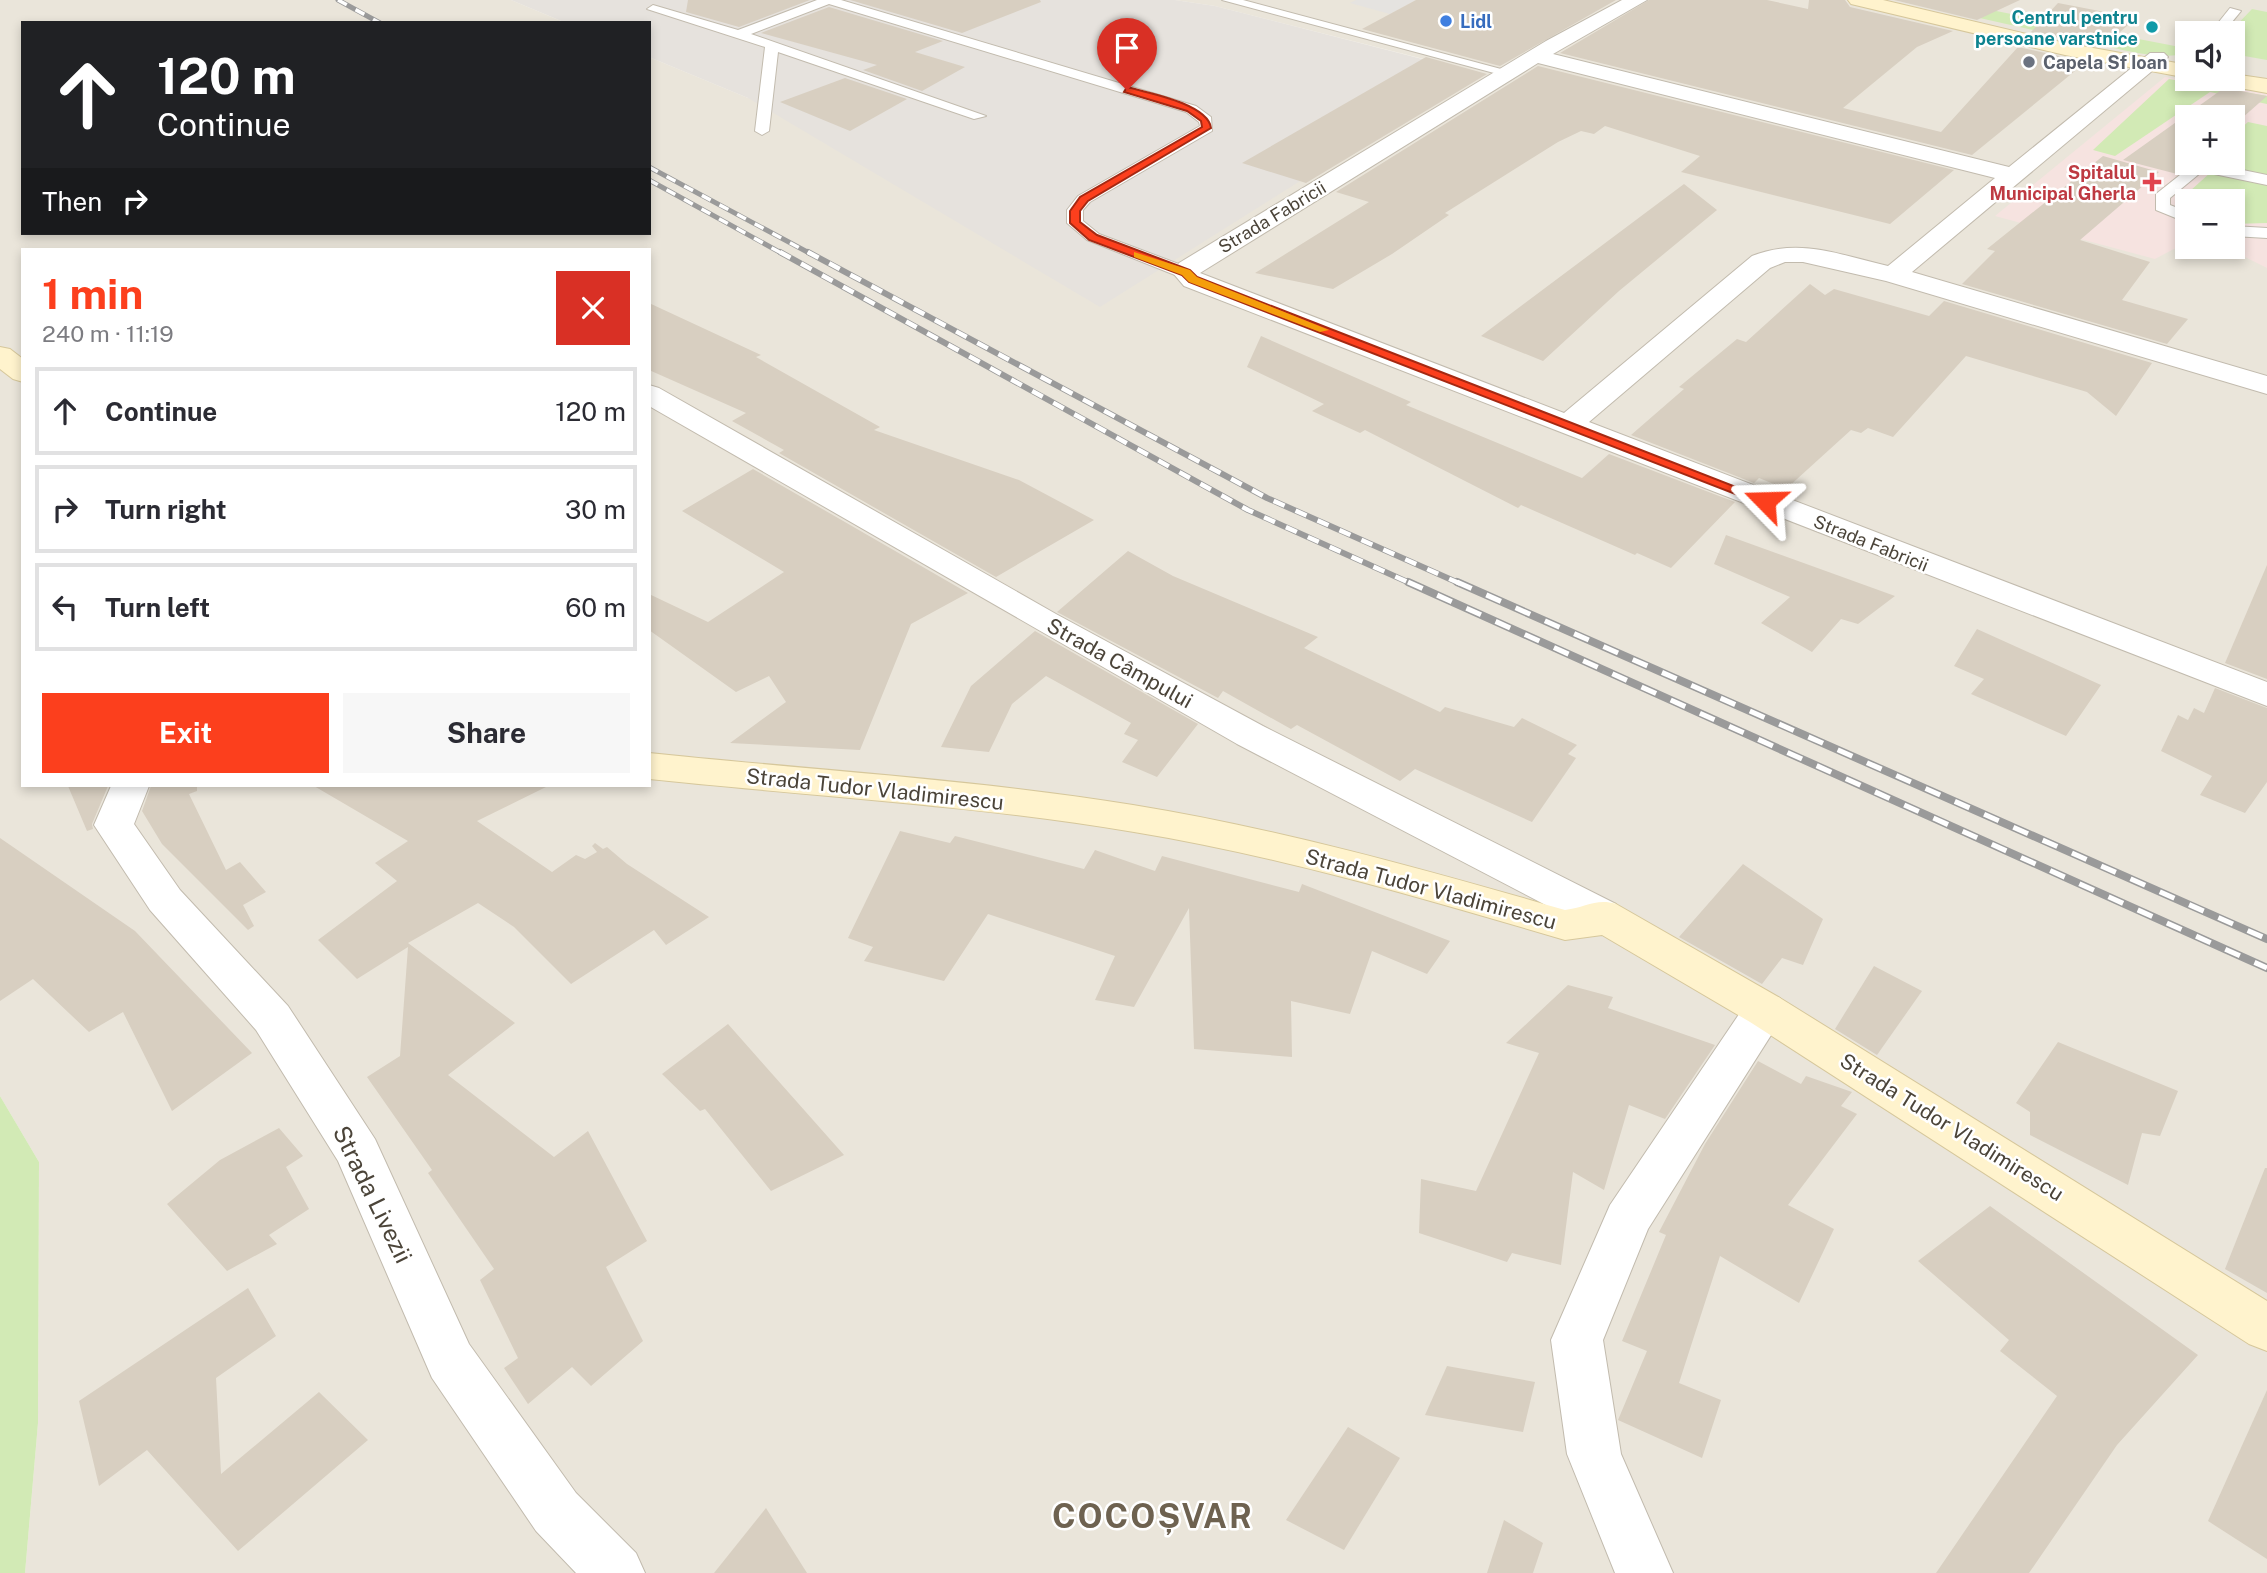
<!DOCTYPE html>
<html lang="en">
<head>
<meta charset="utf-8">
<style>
  :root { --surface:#fff; --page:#f7f7f7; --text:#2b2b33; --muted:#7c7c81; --line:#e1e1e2; --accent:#fc3f1d }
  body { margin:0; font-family:"Public Sans",sans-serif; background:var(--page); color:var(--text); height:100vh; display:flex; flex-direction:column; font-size:26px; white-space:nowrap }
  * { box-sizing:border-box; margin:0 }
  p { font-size:23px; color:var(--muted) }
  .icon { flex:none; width:38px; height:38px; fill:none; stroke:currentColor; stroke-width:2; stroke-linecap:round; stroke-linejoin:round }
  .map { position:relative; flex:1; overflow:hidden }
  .side { position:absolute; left:21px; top:248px; width:630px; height:539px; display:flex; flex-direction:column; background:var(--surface); border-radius:0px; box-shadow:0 4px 10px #0003 }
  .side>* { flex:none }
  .banner { position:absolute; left:21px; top:21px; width:630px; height:214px; border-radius:0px; box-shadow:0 4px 10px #0003; background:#202124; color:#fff; overflow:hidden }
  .tools { position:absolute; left:2175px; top:21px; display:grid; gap:14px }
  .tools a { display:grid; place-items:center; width:70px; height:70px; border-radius:0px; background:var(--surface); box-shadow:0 4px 10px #0003; font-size:35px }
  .pin { position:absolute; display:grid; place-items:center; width:60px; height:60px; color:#fff; margin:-72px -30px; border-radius:50% 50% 50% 0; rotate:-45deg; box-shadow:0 0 7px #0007 }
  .pin .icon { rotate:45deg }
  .me { position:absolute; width:77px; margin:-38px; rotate:292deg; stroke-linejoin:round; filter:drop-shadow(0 0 5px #0008) }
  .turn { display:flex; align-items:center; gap:24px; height:147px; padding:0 21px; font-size:32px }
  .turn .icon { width:91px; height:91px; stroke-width:2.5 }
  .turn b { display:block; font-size:49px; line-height:60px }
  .then { display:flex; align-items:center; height:66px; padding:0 21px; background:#0003; gap:14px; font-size:26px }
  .round { display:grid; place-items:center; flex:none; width:74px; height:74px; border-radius:0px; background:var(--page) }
  .headline { display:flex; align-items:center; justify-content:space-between; height:119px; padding:0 21px }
  h1 { font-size:42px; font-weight:700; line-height:52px; color:var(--accent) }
  .button { display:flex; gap:14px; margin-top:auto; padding:14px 21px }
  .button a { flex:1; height:80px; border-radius:0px; background:var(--accent); color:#fff; font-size:28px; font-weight:700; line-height:80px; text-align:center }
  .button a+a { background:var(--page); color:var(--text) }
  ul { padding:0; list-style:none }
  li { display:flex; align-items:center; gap:21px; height:88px; margin:0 14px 10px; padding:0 7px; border:4px solid var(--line); border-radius:0px }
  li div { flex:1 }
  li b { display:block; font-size:26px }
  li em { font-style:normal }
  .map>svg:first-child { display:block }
  .residential { fill:#eae5da; fill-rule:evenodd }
  .industrial { fill:#e6e2dd }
  .medical { fill:#f6e3e0; fill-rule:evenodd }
  .green { fill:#d2eab5 }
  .parking { fill:#e5e3e0 }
  .building { fill:#d8cfc1 }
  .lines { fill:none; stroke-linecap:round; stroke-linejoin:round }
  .lane-casing { stroke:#c2bbae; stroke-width:2 }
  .street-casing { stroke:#c2bbae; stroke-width:2 }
  .secondary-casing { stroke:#d6c79b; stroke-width:2 }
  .lane { fill:#fff; fill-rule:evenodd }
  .street { fill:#fff; fill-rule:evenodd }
  .secondary { fill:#fff3cd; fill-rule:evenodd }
  .rail-far2-casing { stroke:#9a9a9a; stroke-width:5 }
  .rail-far1-casing { stroke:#9a9a9a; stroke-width:6 }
  .rail-casing { stroke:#9a9a9a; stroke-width:8 }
  .rail-far2 { stroke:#fff; stroke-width:3.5; stroke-dasharray:10; stroke-linecap:butt }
  .rail-far1 { stroke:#fff; stroke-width:4.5; stroke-dasharray:12; stroke-linecap:butt }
  .rail { stroke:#fff; stroke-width:5; stroke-dasharray:16; stroke-linecap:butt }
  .route { fill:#fc3f1d; stroke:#a42913; stroke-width:2 }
  .slow { fill:#f59e0b }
  .shop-dot { fill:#3f7fe0; stroke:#fff; stroke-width:2.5 }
  .culture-dot { fill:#0f9aa8; stroke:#fff; stroke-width:2.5 }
  .worship-dot { fill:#6b7280; stroke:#fff; stroke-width:2.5 }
  .health-dot { fill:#e0444e; stroke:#fff; stroke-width:2.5 }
  .labels { text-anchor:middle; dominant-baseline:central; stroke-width:5; stroke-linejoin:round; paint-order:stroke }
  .far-culture-label { font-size:18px; font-weight:bold; fill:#0d838f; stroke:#fff; text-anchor:end }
  .far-shop-label { font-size:18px; font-weight:bold; fill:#366cbe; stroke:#fff; text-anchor:start }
  .far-worship-label { font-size:18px; font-weight:bold; fill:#5b616d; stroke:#fff; text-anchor:start }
  .far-health-label { font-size:18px; font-weight:bold; fill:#be3a42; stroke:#fff; text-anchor:end }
  .far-street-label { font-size:18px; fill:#4b4439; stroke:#fff }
  .street-label { font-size:21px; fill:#4b4439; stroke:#fff }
  .near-street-label { font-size:24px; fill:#4b4439; stroke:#fff }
  .near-district-label { font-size:33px; font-weight:bold; letter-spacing:2px; fill:#6e6250; stroke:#fff }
</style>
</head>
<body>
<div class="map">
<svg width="2267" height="1573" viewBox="0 0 2267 1573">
  <rect width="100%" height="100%" fill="#f6f3ec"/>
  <path class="residential" d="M0,0H511L566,23H23V233H649V57L748,98L1471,71L1215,6L1175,0H2267V1573H25L38,1423L39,1162L0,1096ZM2188,33H2233V79H2188ZM2188,117H2233V163H2188ZM2188,201H2233V247H2188ZM23,250H649V786H23Z"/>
  <polygon class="industrial" points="511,0 1175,0 1215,6 1473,72 1100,307 748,98 649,57 649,23 566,23"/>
  <path class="medical" d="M2165,77L2267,94V268L2241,255L2213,247H2233V201H2188L2187,242L2155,259L1995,216ZM2188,117H2233V163H2188Z"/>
  <g class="green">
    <polygon points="1976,7 2057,23 2042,32 1962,14"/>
    <polygon points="2252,9 2267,12 2267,60 2233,54 2233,33 2229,33"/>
    <path d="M2097,31L2180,47L2187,52C2164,64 2101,44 2075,39Z"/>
    <polygon points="2169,79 2267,96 2267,104 2210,92 2115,156 2093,150"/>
    <polygon points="2248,122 2267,126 2267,223 2233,224 2233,201 2188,201 2187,207 2179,201 2211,172 2207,163 2233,163 2233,135"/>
    <polygon points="0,1096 39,1162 38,1423 25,1573 0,1573"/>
  </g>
  <polygon class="parking" points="1356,0 1416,0 1390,14 1350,3"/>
  <g class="building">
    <polygon points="688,0 810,0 739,27 686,12"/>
    <polygon points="850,0 1040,0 1041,2 962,33"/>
    <polygon points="1416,0 1616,0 1500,66 1362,29"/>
    <polygon points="1649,0 1767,0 1808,9 1809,0 1845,0 1850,7 1953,31 1917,47 1843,108 1941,132 2018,47 2086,62 1972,155 1560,53"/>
    <polygon points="1894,0 2020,0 1977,20"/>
    <polygon points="2058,3 2136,18 2103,47 2031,32"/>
    <polygon points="829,7 943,41 915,52 965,67 922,91 863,70 877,65 761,33"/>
    <polygon points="1426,57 1487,74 1306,183 1242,163"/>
    <polygon points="1538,66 1954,170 1890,224 1681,172 1700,156 1605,126 1594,134 1581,131 1558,142 1445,213 1449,215 1392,254 1333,289 1255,273 1369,202 1336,192"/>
    <polygon points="845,78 907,99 850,131 780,102"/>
    <polygon points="2224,88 2267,96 2233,126 2233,117 2188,117 2190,163 2177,174 2123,160"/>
    <polygon points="2103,156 2159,172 2080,240 2150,262 2122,300 2188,319 2167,344 1962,284 1995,251 1987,249"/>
    <polygon points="1684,184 1717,210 1619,291 1543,361 1481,336"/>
    <polygon points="1810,284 1825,295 1834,289 1929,316 1944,301 2152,363 2116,416 2087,392 1966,356 1893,437 1868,428 1861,433 1851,430 1786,489 1759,478 1754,483 1631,435 1684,389 1679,387 1737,339 1746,342"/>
    <polygon points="649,303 761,355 756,357 880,427 874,430 1019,480 1094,520 996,577 779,453 784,450 732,421 746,413 649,370"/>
    <polygon points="1261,336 1411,402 1406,405 1582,478 1609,454 1735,502 1671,568 1637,553 1635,555 1521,505 1518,508 1365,430 1360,433 1312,411 1324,404 1247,367"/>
    <polygon points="753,469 968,593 911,624 860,750 730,743 786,702 769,676 736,692 649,630 649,594 708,622 784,572 682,511"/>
    <polygon points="1726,535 1895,596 1858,624 1841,619 1812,652 1761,623 1790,597 1714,564"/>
    <polygon points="1128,551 1173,576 1318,637 1304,648 1440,712 1445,707 1514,727 1522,718 1577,745 1568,754 1576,758 1532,822 1415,769 1400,781 1297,725 1291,729 1223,691 1218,698 1057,612"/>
    <polygon points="2267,565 2267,679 2225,663"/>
    <polygon points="1977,629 2101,685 2066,736 1971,694 1984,679 1954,666"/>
    <polygon points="1035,631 1198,724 1157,777 1122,762 1138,740 1124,734 1131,723 1046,676 1012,704 989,752 941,747 971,686"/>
    <polygon points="2215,688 2267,708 2267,782 2245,813 2200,795 2212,776 2161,751 2178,715 2188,720 2194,708 2204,713"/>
    <polygon points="68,786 108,786 92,824 93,829 87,831"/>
    <polygon points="151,786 197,786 197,791 189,794 226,870 240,862 266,892 243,905 254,926 248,930 162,844 142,811"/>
    <polygon points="314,786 548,786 477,821 552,872 576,855 585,859 597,852 592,846 595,843 603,849 607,847 627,864 709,917 666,945 654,930 571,984 514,927 478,903 408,943 515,1023 448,1075 554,1157 588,1131 647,1241 606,1267 643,1341 591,1386 572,1367 528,1404 504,1368 518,1358 480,1280 494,1269 428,1173 432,1170 367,1077 400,1056 408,947 357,979 318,940 397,881 375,863 408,841"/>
    <polygon points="900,831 950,843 955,836 1084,869 1095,850 1155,871 1162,856 1299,892 1302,884 1450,941 1427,974 1372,951 1350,1014 1291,1001 1292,1057 1194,1049 1189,908 1134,1007 1095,1000 1115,956 988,914 944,981 864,961 873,947 848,938"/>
    <polygon points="0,838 135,931 252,1053 172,1111 123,1012 89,1032 33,979 0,1001"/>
    <polygon points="1743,864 1823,919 1803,965 1782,958 1762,984 1679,937"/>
    <polygon points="1874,966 1922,991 1877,1055 1835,1029"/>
    <polygon points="1568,985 1613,997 1608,1008 1715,1045 1665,1119 1629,1105 1604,1190 1573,1172 1561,1265 1512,1253 1507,1262 1419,1233 1421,1179 1476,1191 1539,1053 1506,1043"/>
    <polygon points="728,1024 844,1155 771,1191 705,1109 700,1111 662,1074"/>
    <polygon points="2058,1042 2178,1091 2160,1136 2142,1133 2128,1185 2030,1135 2030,1112 2016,1103"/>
    <polygon points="1758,1061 1801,1084 1806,1076 1852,1092 1841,1106 1857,1114 1788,1205 1834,1229 1799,1303 1720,1256 1679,1383 1721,1400 1702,1458 1618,1420 1647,1351 1622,1341 1666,1235 1659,1232 1705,1144"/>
    <polygon points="279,1128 303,1156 286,1167 309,1209 269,1235 277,1244 227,1271 167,1204 220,1160"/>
    <polygon points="2265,1168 2267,1168 2267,1293 2225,1269"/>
    <polygon points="1990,1206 2198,1355 2117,1445 2029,1573 1936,1573 2057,1396 2000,1351 2009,1340 1918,1261"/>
    <polygon points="248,1288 276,1336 216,1378 221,1474 319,1392 368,1440 238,1551 147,1450 99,1486 79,1401"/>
    <polygon points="1447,1366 1535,1382 1523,1432 1425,1415"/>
    <polygon points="2267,1390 2267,1559 2208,1521"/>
    <polygon points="1348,1427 1400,1458 1344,1550 1286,1520"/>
    <polygon points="766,1508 807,1573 714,1573"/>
    <polygon points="1504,1520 1543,1543 1533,1573 1487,1573"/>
  </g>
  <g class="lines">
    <g class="lane-casing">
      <g id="lane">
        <polygon points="817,0 841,0 1196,106 1211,117 1212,131 1090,202 1083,210 1083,221 1099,234 1192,269 1194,273 1192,277 1180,277 1087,240 1067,223 1067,210 1078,196 1200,126 1199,122 1186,112 829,4 751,34 986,116 974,119 778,52 769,131 762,135 755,131 765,47 647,9 653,5 738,30"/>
        <polygon points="1222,0 1243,0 1516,73 1509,77"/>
        <polygon points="2230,8 2241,11 2223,33 2210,33"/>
        <polygon points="2214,164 2267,175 2267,185 2214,174 2199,174 2170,198 2170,205 2188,212 2188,223 2156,210 2156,194 2190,167"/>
        <polygon points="2233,226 2267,228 2267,238 2233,236"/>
      </g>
    </g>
    <g class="street-casing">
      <g id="street">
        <path d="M1622,0H1647L1553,54L2009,167L2150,53H2164L2168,57L2164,61L1912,272L2267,376V394L1886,281L1803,262H1785L1770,268L1589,422L2267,682V706L1184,286L1173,273L1179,263L1546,41ZM1538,63L1995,178L1888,266C1840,255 1800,237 1752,256L1564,413L1200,273Z"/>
        <polygon points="649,385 659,388 1056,614 1263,726 1616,904 1622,915 1616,926 1601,930 1586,926 1237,744 649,406"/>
        <polygon points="111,786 149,786 134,824 180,890 288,1006 375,1139 469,1344 576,1493 636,1553 645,1573 576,1573 536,1531 432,1378 338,1161 256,1030 150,910 94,825"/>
        <polygon points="1765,993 1780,998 1787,1010 1648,1229 1603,1340 1621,1454 1673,1573 1615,1573 1567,1454 1551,1340 1610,1205 1750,998"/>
      </g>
    </g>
    <g class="secondary-casing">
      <g id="secondary">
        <polygon points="1848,0 1883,0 2065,43 2188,65 2188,78 2065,55 1851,4"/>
        <polygon points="2233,74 2267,79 2267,93 2218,84 2215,79 2233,79"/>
        <polygon points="0,347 10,349 23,359 23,382 13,379 0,369"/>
        <path d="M649,753C811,770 973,779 1133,805C1280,829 1423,869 1565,910C1585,908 1596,898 1616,904L1780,998L2267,1301V1351L2249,1344L1750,1022L1602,935L1565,940C1423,898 1280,856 1134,832C973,805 811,796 649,779Z"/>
      </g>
    </g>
    <use href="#lane" class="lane"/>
    <use href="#street" class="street"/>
    <use href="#secondary" class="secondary"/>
    <g class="rail-far2-casing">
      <g id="rail-far2">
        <polyline points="338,0 380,23"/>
        <polyline points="649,167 811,254"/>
        <polyline points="649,180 783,254"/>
      </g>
    </g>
    <g class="rail-far1-casing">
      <g id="rail-far1">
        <polyline points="780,252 1248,510 1412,584"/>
        <polyline points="808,252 1267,498 1461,584"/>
      </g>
    </g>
    <g class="rail-casing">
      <g id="rail">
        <polyline points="1408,582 2267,968"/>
        <polyline points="1457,582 2267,939"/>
      </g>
    </g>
    <use href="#rail-far2" class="rail-far2"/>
    <use href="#rail-far1" class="rail-far1"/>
    <use href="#rail" class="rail"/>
  </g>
  <path class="route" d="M1127,87C1149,93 1208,104 1211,128L1088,201L1080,211V222L1097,235L1190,270L1197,277L1772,501L1761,504L1189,282L1182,275L1089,240L1070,223V211L1080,197L1202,127L1201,121L1187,111L1124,92Z"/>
  <polygon class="slow" points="1134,252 1190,270 1197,277 1329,330 1320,332 1189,282 1182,275 1134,257"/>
  <circle class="shop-dot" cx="1446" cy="21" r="7"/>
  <circle class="culture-dot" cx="2152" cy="27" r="7"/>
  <circle class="worship-dot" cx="2029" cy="62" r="7"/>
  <path class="health-dot" d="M2148.5 171.5h7v7h7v7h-7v7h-7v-7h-7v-7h7z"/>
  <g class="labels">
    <g class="far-culture-label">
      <text x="2138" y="17">Centrul pentru<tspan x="2138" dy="21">persoane varstnice</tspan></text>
    </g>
    <g class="far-shop-label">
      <text x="1460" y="21">Lidl</text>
    </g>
    <g class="far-worship-label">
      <text x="2043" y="62">Capela Sf Ioan</text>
    </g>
    <g class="far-health-label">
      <text x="2136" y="172">Spitalul<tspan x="2136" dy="21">Municipal Gherla</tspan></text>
    </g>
    <g class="far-street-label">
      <text transform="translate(1272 217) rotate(-31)">Strada Fabricii</text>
      <text transform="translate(1871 543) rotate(22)">Strada Fabricii</text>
    </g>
    <g class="street-label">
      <text transform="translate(1120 663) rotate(29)">Strada Câmpului</text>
      <text transform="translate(875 789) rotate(6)">Strada Tudor Vladimirescu</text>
      <text transform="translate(1431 889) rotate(15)">Strada Tudor Vladimirescu</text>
      <text transform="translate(1952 1127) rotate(32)">Strada Tudor Vladimirescu</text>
    </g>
    <g class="near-street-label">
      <text transform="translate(373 1194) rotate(64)">Strada Livezii</text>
    </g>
    <g class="near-district-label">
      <text x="1153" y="1516">COCOȘVAR</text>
    </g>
  </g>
</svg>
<div class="tools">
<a><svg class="icon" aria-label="sound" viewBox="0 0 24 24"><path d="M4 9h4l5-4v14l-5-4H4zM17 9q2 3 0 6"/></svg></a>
<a>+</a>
<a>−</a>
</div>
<div class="pin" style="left:1127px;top:90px;background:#d93025"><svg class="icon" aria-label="arrive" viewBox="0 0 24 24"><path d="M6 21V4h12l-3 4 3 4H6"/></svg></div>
<svg class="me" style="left:1765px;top:501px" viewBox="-20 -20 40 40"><path d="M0-17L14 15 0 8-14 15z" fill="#fc3f1d" stroke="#fff" stroke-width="4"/></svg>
<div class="banner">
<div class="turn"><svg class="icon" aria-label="ahead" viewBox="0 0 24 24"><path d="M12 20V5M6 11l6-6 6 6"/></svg><div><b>120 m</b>Continue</div></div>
<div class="then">Then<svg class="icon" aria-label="right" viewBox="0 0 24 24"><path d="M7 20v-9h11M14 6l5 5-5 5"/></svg></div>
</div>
<section class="side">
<div class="headline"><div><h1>1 min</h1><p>240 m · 11:19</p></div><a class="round" style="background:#d93025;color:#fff"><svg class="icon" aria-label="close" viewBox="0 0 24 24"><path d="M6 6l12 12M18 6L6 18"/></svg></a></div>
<ul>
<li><svg class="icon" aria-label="ahead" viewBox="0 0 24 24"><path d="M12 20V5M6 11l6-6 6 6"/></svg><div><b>Continue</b></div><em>120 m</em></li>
<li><svg class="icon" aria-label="right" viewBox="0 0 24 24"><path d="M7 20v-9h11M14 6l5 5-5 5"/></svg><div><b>Turn right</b></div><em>30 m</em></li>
<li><svg class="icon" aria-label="left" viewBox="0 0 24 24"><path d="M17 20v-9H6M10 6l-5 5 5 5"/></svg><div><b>Turn left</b></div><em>60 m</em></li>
</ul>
<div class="button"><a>Exit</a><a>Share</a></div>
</section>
</div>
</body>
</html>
